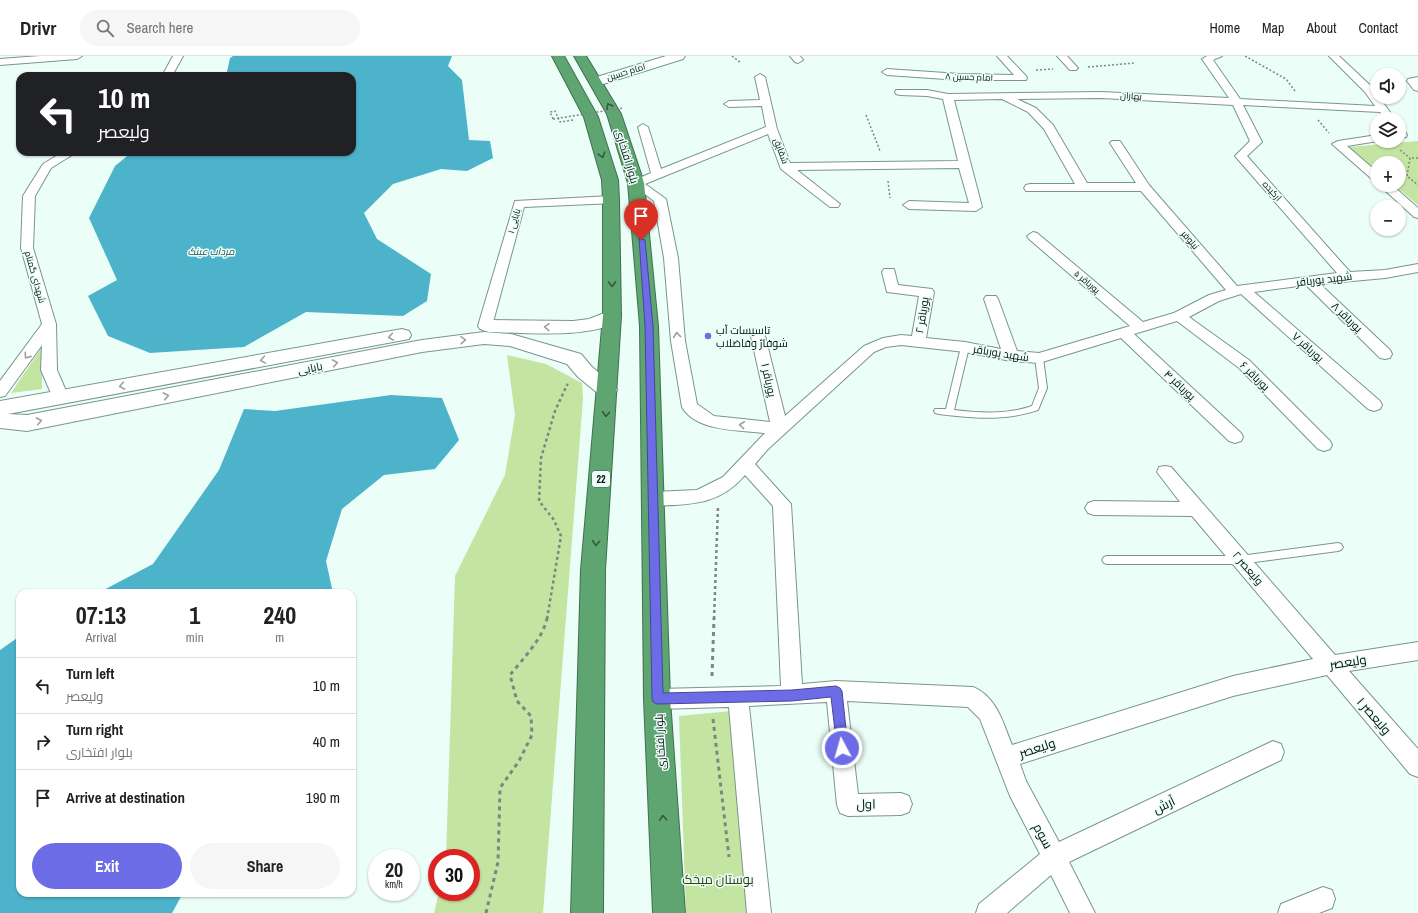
<!DOCTYPE html>
<html lang="en">
<head>
<meta charset="utf-8">
<style>
  :root { --surface:#fff; --page:#f6f6f6; --text:#222; --muted:#767676; --line:#e0e0e0; --accent:#6c6de6 }
  body { margin:0; font-family:"Archivo Narrow",Cairo,sans-serif; background:var(--page); color:var(--text); height:100vh; display:flex; flex-direction:column; font-size:15px; white-space:nowrap }
  * { box-sizing:border-box; margin:0 }
  p { font-size:13px; color:var(--muted) }
  .icon { flex:none; width:22px; height:22px; fill:none; stroke:currentColor; stroke-width:2; stroke-linecap:round; stroke-linejoin:round }
  .map { position:relative; flex:1; overflow:hidden }
  .drawer { position:absolute; left:16px; top:533px; width:340px; height:308px; display:flex; flex-direction:column; background:var(--surface); border-radius:12px; box-shadow:0 1px 3px #0004 }
  .drawer>* { flex:none }
  .guide { position:absolute; left:16px; top:16px; width:340px; height:84px; border-radius:12px; box-shadow:0 1px 3px #0004; background:#202124; color:#fff; overflow:hidden }
  .tools { position:absolute; left:1370px; top:12px; display:grid; gap:8px }
  .tools a { display:grid; place-items:center; width:36px; height:36px; border-radius:50%; background:var(--surface); box-shadow:0 1px 3px #0004; font-size:20px }
  .speed { position:absolute; left:368px; top:793px; display:flex; gap:8px; font-size:20px; font-weight:700; text-align:center }
  .speed>* { display:grid; place-content:center; width:52px; height:52px; border-radius:50%; background:var(--surface); box-shadow:0 1px 3px #0004; line-height:1 }
  .speed small { font-size:10px; font-weight:400 }
  .speed .limit { border:6px solid #d22; background:#fff; color:#111 }
  .pin { position:absolute; display:grid; place-items:center; width:34px; height:34px; color:#fff; margin:-41px -17px; border-radius:50% 50% 50% 0; rotate:-45deg; box-shadow:0 0 4px #0007 }
  .pin .icon { rotate:45deg }
  .me { position:absolute; width:44px; margin:-22px; rotate:354deg; stroke-linejoin:round; filter:drop-shadow(0 0 3px #0008) }
  .turn { display:flex; align-items:center; gap:14px; height:84px; padding:0 16px; font-size:18px }
  .turn .icon { width:52px; height:52px; stroke-width:2.5 }
  .turn b { display:block; font-size:28px; line-height:34px }
  .eta { display:flex; justify-content:space-evenly; align-items:center; height:68px; text-align:center }
  .eta b { font-size:24px; font-weight:700; line-height:28px }
  .primary-button { display:flex; gap:8px; margin-top:auto; padding:8px 16px }
  .primary-button a { flex:1; height:46px; border-radius:24px; background:var(--accent); color:#fff; font-size:16px; font-weight:700; line-height:46px; text-align:center }
  .primary-button a+a { background:var(--page); color:var(--text) }
  ul { padding:0; list-style:none }
  li { display:flex; align-items:center; gap:12px; height:56px; padding:0 16px; border-top:1px solid var(--line) }
  li div { flex:1 }
  li b { display:block; font-size:15px }
  li em { font-style:normal }
  header { display:flex; align-items:center; gap:24px; box-sizing:border-box; height:56px; padding:0 20px; background:var(--surface); border-bottom:1px solid var(--line) }
  header strong { font-size:19px }
  nav { display:flex; gap:22px; margin-inline-start:auto; font-size:14px }
  .search { width:280px; height:36px; background:var(--page); display:flex; align-items:center; gap:10px; box-sizing:border-box; padding:0 14px; border-radius:22px; color:var(--muted); font-size:15px }
  .map>svg:first-child { display:block }
  .green { fill:#c3e5a1 }
  .water { fill:#4db3ca }
  .lines { fill:none; stroke-linecap:round; stroke-linejoin:round }
  .lane-casing { stroke:#79968c; stroke-width:2 }
  .street-casing { stroke:#79968c; stroke-width:2 }
  .secondary-casing { stroke:#79968c; stroke-width:2 }
  .highway-casing { stroke:#40714e; stroke-width:2 }
  .path-far3 { stroke:#7a8883; stroke-width:1.5; stroke-dasharray:2 2; stroke-linecap:butt }
  .path-far2 { stroke:#7a8883; stroke-width:2; stroke-dasharray:2.5 2.5; stroke-linecap:butt }
  .path-far1 { stroke:#7a8883; stroke-width:2.5; stroke-dasharray:3 3; stroke-linecap:butt }
  .path { stroke:#7a8883; stroke-width:3; stroke-dasharray:4 4; stroke-linecap:butt }
  .lane { fill:#fff; fill-rule:evenodd }
  .street { fill:#fff; fill-rule:evenodd }
  .secondary { fill:#fff; fill-rule:evenodd }
  .highway { fill:#5fa571; fill-rule:evenodd }
  .path-bridge { stroke:#7a8883; stroke-width:1.5; stroke-dasharray:2 2; stroke-linecap:butt }
  .oneway { stroke:#335b40 }
  .oneway2 { stroke:#9ca09f }
  .route { fill:#6c6de6; stroke:#464796 }
  .poi-dot { fill:#6c6de6; stroke:#ecfef8; stroke-width:1.5 }
  .labels { text-anchor:middle; dominant-baseline:central; stroke-width:3; stroke-linejoin:round; paint-order:stroke }
  .far-street-label { font-size:9px; fill:#07110e; stroke:#ecfef8 }
  .far-water-label { font-size:10px; font-style:italic; fill:#27535e; stroke:#ecfef8 }
  .shield { fill:#ecfef8; stroke:#4c5854; stroke-width:1 }
  .shield-label { font-size:10px; font-weight:bold; fill:#07110e }
  .street-label { font-size:11px; fill:#07110e; stroke:#ecfef8 }
  .poi-label { font-size:11px; fill:#07110e; stroke:#ecfef8; text-anchor:start }
  .near-street-label { font-size:13px; fill:#07110e; stroke:#ecfef8 }
  .near-park-label { font-size:13px; fill:#2d4211; stroke:#ecfef8 }
</style>
</head>
<body>
<header>
<strong>Drivr</strong>
<div class="search"><svg class="icon" aria-label="search" viewBox="0 0 24 24"><circle cx="10" cy="10" r="6"/><path d="M15 15l6 6"/></svg>Search here</div>
<nav><a>Home</a><a>Map</a><a>About</a><a>Contact</a></nav>
</header>
<div class="map">
<svg width="1418" height="857" viewBox="0 0 1418 857">
  <rect width="100%" height="100%" fill="#ecfef8"/>
  <g class="green">
    <polygon points="1418,85 1418,149 1394,129 1399,129 1399,107 1377,107 1377,115 1348,91"/>
    <polygon points="42,291 42,333 11,337"/>
    <polygon points="507,299 546,308 582,327 583,343 543,857 434,857 439,836 471,836 471,802 446,802 455,520 505,419 515,359"/>
    <polygon points="731,655 755,857 686,857 679,660"/>
  </g>
  <g class="water">
    <polygon points="233,0 452,0 448,10 462,24 469,84 490,85 493,102 467,115 441,113 393,128 364,157 377,183 431,218 427,245 403,260 306,256 244,291 150,297 108,280 88,240 117,224 89,162 115,110 132,96 352,96 352,20 226,20 230,2"/>
    <polygon points="391,339 442,342 459,384 435,413 384,419 342,453 326,505 333,537 98,537 153,508 219,414 244,353 275,355"/>
    <polygon points="20,580 20,837 183,837 172,857 0,857 0,594"/>
  </g>
  <g class="lines">
    <g class="lane-casing">
      <g id="lane">
        <path d="M965,288L969,291L954,354C980,357 1006,359 1032,350L1039,332L1035,302L1039,299L1043,302L1047,332L1038,354C1011,363 985,363 957,360C950,359 942,359 935,357L934,355L935,353H946L961,291Z"/>
        <polygon points="1338,487 1341,488 1343,491 1341,494 1338,495 1240,508 1107,508 1104,507 1102,504 1104,501 1107,500 1240,500"/>
      </g>
    </g>
    <g class="street-casing">
      <g id="street">
        <polygon points="40,0 82,0 77,3 0,9 0,3"/>
        <polygon points="173,0 183,0 172,20 162,20"/>
        <polygon points="790,0 800,0 803,4 798,7 795,6"/>
        <polygon points="997,0 1007,0 1026,20 1027,22 1026,24 960,24 887,19 882,16 887,13 960,18 1014,19"/>
        <polygon points="1057,0 1067,0 1078,12 1076,14 1070,14"/>
        <path d="M1207,0H1222L1213,4L1240,43L1375,50L1365,36L1329,0H1339L1373,32L1377,41H1379L1395,63H1385L1380,56L1243,49L1262,86L1247,100L1350,216L1385,214L1418,208V216L1385,222L1320,228L1390,294L1392,298L1390,302L1385,303L1380,302L1306,229L1254,236L1380,345L1382,349L1380,353L1374,355L1368,353L1241,238L1219,245L1189,261L1249,304L1330,385L1332,389L1330,393L1324,395L1318,393L1239,312L1177,265L1134,278L1241,377L1243,381L1241,385L1235,387L1229,385L1121,282L1039,307L1011,305L965,296L901,289L886,291L874,296L768,393L755,408L791,448L802,628L836,625L973,631C997,641 1003,667 1012,689L1233,620L1313,603L1192,460L1094,459L1088,457L1085,452L1088,447L1094,445L1180,446L1157,416L1159,411L1165,410L1171,411L1335,599L1418,586V604L1349,615L1418,693V721L1410,718L1327,619L1233,640L1020,708L1026,725L1059,786L1273,685L1281,688L1284,696L1281,704L1069,806L1095,857H1070L1051,819L1007,857H976L979,848L1040,798L1010,740L980,663L968,651L847,645L858,738L901,737L909,740L912,748L909,756L901,759L848,760L840,757L837,749L827,646L749,650L771,857H747L729,651L657,653L650,650L647,643L650,636L657,633L781,630L773,450L745,419C718,450 691,448 653,450L647,448L644,443L647,438L653,436L697,434L723,421L765,377C740,374 696,376 682,351L671,285L664,202L654,145L630,127L632,125L651,117L638,71L643,68L648,71L661,113L766,71L762,50L729,51L724,48L729,45L760,44L755,21L760,18L765,21L777,73L790,107L958,105L943,43L927,40L900,39L896,38L895,36L896,34H927L948,38L1101,36L1229,42L1202,3ZM1101,42L1233,49L1250,85L1235,100L1337,217L1237,230L1149,129L1120,85H1112L1110,87L1136,127H1087L1053,69L1036,52L1017,43ZM1002,43L1028,56L1044,73L1075,128H1030L1026,129L1024,132L1026,135H1141L1226,234L1209,239L1174,257L1143,266L1037,177L1033,176L1027,180L1029,183L1130,270L1039,297L1017,295L998,243L996,240H986L984,243L1001,293L965,286L926,282L934,236L932,233L898,229L894,213H884L882,216L887,236L919,240L912,280L901,279L883,282L864,290L785,360L764,276L762,273H752L750,276L770,366L714,360L697,348L685,285L678,202L666,143L645,128L768,78L781,113L830,151H838L840,148L797,114L959,112L969,147L909,145L903,149L909,153L976,155L982,151L954,44Z"/>
        <polygon points="1418,21 1418,35 1414,34 1407,25 1408,23"/>
        <path d="M1399,72C1403,73 1405,75 1407,79L1406,81L1399,82Z"/>
        <polygon points="1377,79 1378,85 1347,90 1377,116 1377,125 1373,124 1332,88 1338,85"/>
        <polygon points="63,96 77,96 51,112 35,140 33,192 56,268 57,314 69,342 66,346 61,347 56,346 53,342 41,314 42,289 5,340 0,341 0,325 42,268 21,192 23,140 43,108"/>
        <polygon points="1379,129 1392,129 1418,152 1418,162 1414,161"/>
        <polygon points="611,140 615,141 617,144 615,147 524,151 492,270 490,273 480,273 478,270 515,145"/>
        <polygon points="1323,831 1332,834 1335,843 1332,852 1319,857 1278,857 1281,848"/>
      </g>
    </g>
    <g class="secondary-casing">
      <g id="secondary">
        <polygon points="666,0 685,0 683,3 600,29 595,30 589,26 590,23"/>
        <path d="M612,254L618,256L621,260C605,285 517,276 489,276L482,274L480,270L482,266L489,264L573,265L589,263Z"/>
        <polygon points="402,273 409,275 411,279 409,283 8,358 27,359 422,284 484,276 511,278 581,298 592,311 614,329 617,334 614,339 607,341 600,339 578,321 567,308 510,290 484,288 422,296 27,375 0,372 0,345"/>
      </g>
    </g>
    <g class="highway-casing">
      <g id="highway">
        <polygon points="552,0 564,0 598,61 618,124 619,144 621,260 605,514 603,857 571,857 581,514 603,260 603,144 602,124 584,61"/>
        <polygon points="574,0 586,0 621,58 644,127 658,270 670,643 685,857 653,857 644,643 640,270 628,127 607,58"/>
      </g>
    </g>
    <g class="path-far3">
      <polyline points="732,0 741,7"/>
      <polyline points="1245,0 1286,23 1295,35"/>
      <polyline points="1088,11 1135,7"/>
      <polyline points="1036,14 1053,13"/>
      <polyline points="866,59 880,95"/>
      <polyline points="553,63 550,56 555,55 560,66 573,64"/>
      <polyline points="1318,64 1329,77"/>
      <polyline points="1400,94 1410,102"/>
      <polyline points="1418,102 1410,102 1407,120 1418,129"/>
      <polyline points="1399,119 1407,120"/>
      <polyline points="888,125 890,142"/>
    </g>
    <polyline class="path-far2" points="567,330 568,327"/>
    <g class="path-far1">
      <polyline points="547,563 561,480 554,464 539,445 541,402 555,355 567,329"/>
      <polyline points="714,563 718,451"/>
    </g>
    <g class="path">
      <polyline points="712,620 714,562"/>
      <polyline points="713,663 729,801"/>
      <path d="M486,857L498,806L500,732L519,705L532,679L531,660L517,645L510,619C522,604 544,581 547,562"/>
    </g>
    <use href="#lane" class="lane"/>
    <use href="#street" class="street"/>
    <use href="#secondary" class="secondary"/>
    <use href="#highway" class="highway"/>
    <polyline class="path-bridge" points="553,63 623,52"/>
  </g>
  <defs><path id="oneway-chevron" d="M-2-3.5L2.5 0L-2 3.5" fill="none" stroke-width="1.6" stroke-linecap="round" stroke-linejoin="round"/></defs>
  <g class="oneway">
    <use href="#oneway-chevron" transform="translate(609 50) rotate(-120)"/>
    <use href="#oneway-chevron" transform="translate(602 99) rotate(73)"/>
    <use href="#oneway-chevron" transform="translate(612 228) rotate(89)"/>
    <use href="#oneway-chevron" transform="translate(606 358) rotate(94)"/>
    <use href="#oneway-chevron" transform="translate(596 487) rotate(95)"/>
    <use href="#oneway-chevron" transform="translate(663 762) rotate(-93)"/>
  </g>
  <g class="oneway2">
    <use href="#oneway-chevron" transform="translate(547 271) rotate(-179)"/>
    <use href="#oneway-chevron" transform="translate(677 279) rotate(-95)"/>
    <use href="#oneway-chevron" transform="translate(391 281) rotate(170)"/>
    <use href="#oneway-chevron" transform="translate(463 284) rotate(-4)"/>
    <use href="#oneway-chevron" transform="translate(27 300) rotate(125)"/>
    <use href="#oneway-chevron" transform="translate(263 304) rotate(170)"/>
    <use href="#oneway-chevron" transform="translate(335 307) rotate(-11)"/>
    <use href="#oneway-chevron" transform="translate(122 330) rotate(169)"/>
    <use href="#oneway-chevron" transform="translate(166 340) rotate(-11)"/>
    <use href="#oneway-chevron" transform="translate(39 365) rotate(-11)"/>
    <use href="#oneway-chevron" transform="translate(742 369) rotate(-174)"/>
  </g>
  <polygon class="route" points="639,182 645,184 653,270 663,637 792,634 836,630 840,632 842,635 848,692 846,696 842,698 838,696 837,692 831,641 792,645 657,648 653,646 652,643 645,270"/>
  <circle class="poi-dot" cx="708" cy="280" r="4"/>
  <g class="labels">
    <g class="far-street-label">
      <text transform="translate(626 16) rotate(-17)">امام حسین</text>
      <text transform="translate(969 21) rotate(2)">امام حسین ۸</text>
      <text transform="translate(1131 40) rotate(3)">بهاران</text>
      <text transform="translate(781 95) rotate(69)">شقایق</text>
      <text transform="translate(1272 135) rotate(48)">ارکیده</text>
      <text transform="translate(514 165) rotate(-74)">بابایی ۱</text>
      <text transform="translate(1190 184) rotate(49)">نیلوفر</text>
      <text transform="translate(35 221) rotate(74)">شهدای گمنام</text>
      <text transform="translate(1087 226) rotate(40)">پورباقر ۵</text>
    </g>
    <g class="far-water-label">
      <text x="211" y="195">مرداب عینک</text>
    </g>
    <rect class="shield" x="592" y="415" width="18" height="16" rx="3"/>
    <g class="shield-label">
      <text x="601" y="423">22</text>
    </g>
    <g class="street-label">
      <text transform="translate(627 100) rotate(73)">بلوار افتخاری</text>
      <text transform="translate(1324 223) rotate(-7)">شهید پورباقر</text>
      <text transform="translate(922 259) rotate(-81)">پورباقر ۲</text>
      <text transform="translate(1347 261) rotate(44)">پورباقر ۸</text>
      <text transform="translate(1308 291) rotate(42)">پورباقر ۷</text>
      <text transform="translate(1001 297) rotate(9)">شهید پورباقر</text>
      <text transform="translate(310 312) rotate(-11)">بابایی</text>
      <text transform="translate(1255 320) rotate(44)">پورباقر ۶</text>
      <text transform="translate(769 324) rotate(77)">پورباقر ۱</text>
      <text transform="translate(1180 329) rotate(43)">پورباقر ۴</text>
      <text transform="translate(1248 512) rotate(49)">ولیعصر ۲</text>
      <text transform="translate(660 686) rotate(-93)">بلوار افتخاری</text>
    </g>
    <g class="poi-label">
      <text x="716" y="274">تاسیسات آب<tspan x="716" dy="13">شوفاژ وفاضلاب</tspan></text>
    </g>
    <g class="near-street-label">
      <text transform="translate(1348 606) rotate(-9)">ولیعصر</text>
      <text transform="translate(1374 660) rotate(49)">ولیعصر ۱</text>
      <text transform="translate(1037 692) rotate(-18)">ولیعصر</text>
      <text transform="translate(866 748) rotate(-1)">اول</text>
      <text transform="translate(1164 749) rotate(-26)">آرش</text>
      <text transform="translate(1043 780) rotate(62)">سوم</text>
    </g>
    <g class="near-park-label">
      <text x="718" y="823">بوستان میخک</text>
    </g>
  </g>
</svg>
<div class="tools">
<a><svg class="icon" aria-label="sound" viewBox="0 0 24 24"><path d="M4 9h4l5-4v14l-5-4H4zM17 9q2 3 0 6"/></svg></a>
<a><svg class="icon" aria-label="layers" viewBox="0 0 24 24"><path d="M12 4l9 5-9 5-9-5zM3 14l9 5 9-5"/></svg></a>
<a>+</a>
<a>−</a>
</div>
<div class="speed"><div>20<small>km/h</small></div><div class="limit">30</div></div>
<div class="pin" style="left:641px;top:184px;background:#d93025"><svg class="icon" aria-label="arrive" viewBox="0 0 24 24"><path d="M6 21V4h12l-3 4 3 4H6"/></svg></div>
<svg class="me" style="left:842px;top:692px" viewBox="-20 -20 40 40"><circle r="17" fill="#6c6de6" stroke="#fff" stroke-width="3"/><path d="M0-11L8 9 0 5-8 9z" fill="#fff"/></svg>
<div class="guide">
<div class="turn"><svg class="icon" aria-label="left" viewBox="0 0 24 24"><path d="M17 20v-9H6M10 6l-5 5 5 5"/></svg><div><b>10 m</b>ولیعصر</div></div>
</div>
<section class="drawer">
<div class="eta">
<div><b>07:13</b><p>Arrival</p></div>
<div><b>1</b><p>min</p></div>
<div><b>240</b><p>m</p></div>
</div>
<ul>
<li><svg class="icon" aria-label="left" viewBox="0 0 24 24"><path d="M17 20v-9H6M10 6l-5 5 5 5"/></svg><div><b>Turn left</b><p>ولیعصر</p></div><em>10 m</em></li>
<li><svg class="icon" aria-label="right" viewBox="0 0 24 24"><path d="M7 20v-9h11M14 6l5 5-5 5"/></svg><div><b>Turn right</b><p>بلوار افتخاری</p></div><em>40 m</em></li>
<li><svg class="icon" aria-label="arrive" viewBox="0 0 24 24"><path d="M6 21V4h12l-3 4 3 4H6"/></svg><div><b>Arrive at destination</b></div><em>190 m</em></li>
</ul>
<div class="primary-button"><a>Exit</a><a>Share</a></div>
</section>
</div>
</body>
</html>
